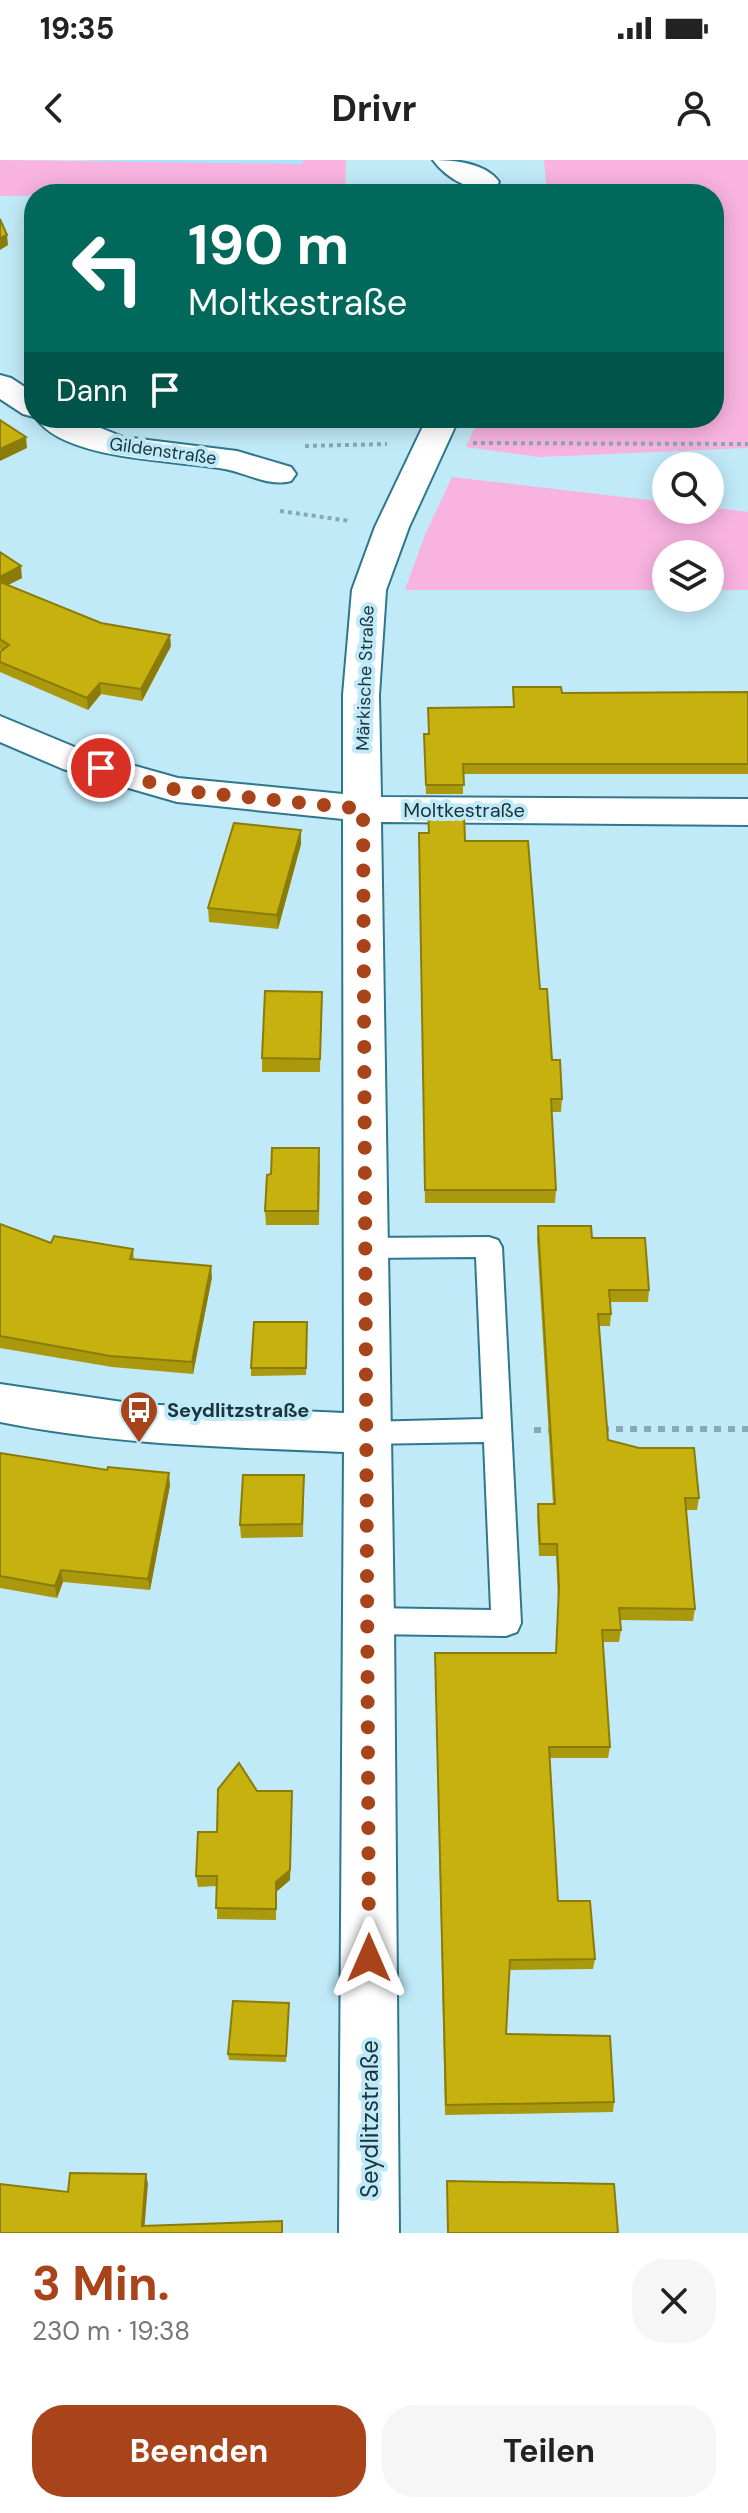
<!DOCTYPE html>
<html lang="de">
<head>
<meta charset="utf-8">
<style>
  :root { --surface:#fff; --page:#f6f6f6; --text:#222; --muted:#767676; --accent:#a94319 }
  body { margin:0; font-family:"DM Sans",sans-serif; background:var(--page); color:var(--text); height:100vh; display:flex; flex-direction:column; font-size:30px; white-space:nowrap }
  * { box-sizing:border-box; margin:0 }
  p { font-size:26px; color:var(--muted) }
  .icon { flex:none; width:44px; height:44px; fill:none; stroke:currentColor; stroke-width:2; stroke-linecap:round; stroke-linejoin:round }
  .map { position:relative; height:2073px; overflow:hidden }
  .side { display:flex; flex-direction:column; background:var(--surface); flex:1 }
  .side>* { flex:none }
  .guide { position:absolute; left:24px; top:24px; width:700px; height:244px; border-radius:32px; box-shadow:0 4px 20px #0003; background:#00695c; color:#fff; overflow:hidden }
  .controls { position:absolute; left:652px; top:292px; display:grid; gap:16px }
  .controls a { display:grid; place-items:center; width:72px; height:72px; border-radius:50%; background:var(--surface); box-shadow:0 4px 20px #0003; font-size:40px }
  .pin { position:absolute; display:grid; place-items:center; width:68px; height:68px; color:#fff; margin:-34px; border:4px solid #fff; border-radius:50%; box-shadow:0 2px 8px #0007 }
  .me { position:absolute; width:88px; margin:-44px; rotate:0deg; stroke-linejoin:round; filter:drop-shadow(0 0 6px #0008) }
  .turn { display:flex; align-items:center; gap:28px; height:168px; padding:0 32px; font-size:36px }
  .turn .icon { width:104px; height:104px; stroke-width:2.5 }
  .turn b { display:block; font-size:56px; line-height:68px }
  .then { display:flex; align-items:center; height:76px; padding:0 32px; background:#0003; gap:16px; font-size:30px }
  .round { display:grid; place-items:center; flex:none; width:84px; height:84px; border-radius:32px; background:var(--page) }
  .overview { display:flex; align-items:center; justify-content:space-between; height:136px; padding:0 32px }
  h1 { font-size:48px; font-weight:700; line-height:60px; color:var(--accent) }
  .cta { display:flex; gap:16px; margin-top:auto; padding:16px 32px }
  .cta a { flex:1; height:92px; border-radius:32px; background:var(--accent); color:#fff; font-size:32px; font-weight:700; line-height:92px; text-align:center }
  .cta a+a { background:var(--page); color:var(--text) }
  .status { display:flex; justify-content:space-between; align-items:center; height:56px; padding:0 40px; background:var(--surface); direction:ltr }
  .status svg { height:22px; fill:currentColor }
  header { display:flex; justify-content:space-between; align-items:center; height:104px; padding:0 32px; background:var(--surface); font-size:36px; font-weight:700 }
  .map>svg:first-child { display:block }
  .built { fill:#a6e6fa }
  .green { fill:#f8b3e0 }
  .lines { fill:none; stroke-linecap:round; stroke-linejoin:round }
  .service-casing { stroke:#2f778c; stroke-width:4 }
  .minor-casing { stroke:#2f778c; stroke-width:4 }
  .path-far1 { stroke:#85a9b5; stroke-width:4; stroke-dasharray:4 4; stroke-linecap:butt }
  .path { stroke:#85a9b5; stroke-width:6; stroke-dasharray:7 7; stroke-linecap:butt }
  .service { fill:#fff; fill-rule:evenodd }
  .minor { fill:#fff; fill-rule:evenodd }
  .wall { fill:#aa980d }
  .shaded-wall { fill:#8b7c0a }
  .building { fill:#c6b10f; stroke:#8b7c0a; stroke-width:2 }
  .route { stroke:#a94319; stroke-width:14; stroke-dasharray:0 25.2 }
  .labels { text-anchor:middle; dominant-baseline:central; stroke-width:8; stroke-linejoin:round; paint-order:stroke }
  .far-street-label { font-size:18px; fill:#18353e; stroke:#c1eaf8 }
  .street-label { font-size:20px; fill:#18353e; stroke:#c1eaf8 }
  .poi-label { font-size:20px; font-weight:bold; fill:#18353e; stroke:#c1eaf8; text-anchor:start }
  .near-street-label { font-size:24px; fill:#18353e; stroke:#c1eaf8 }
</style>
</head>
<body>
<div class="status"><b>19:35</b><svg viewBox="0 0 49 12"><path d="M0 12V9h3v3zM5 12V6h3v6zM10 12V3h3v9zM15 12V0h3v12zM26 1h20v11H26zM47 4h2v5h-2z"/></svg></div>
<header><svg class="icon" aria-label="back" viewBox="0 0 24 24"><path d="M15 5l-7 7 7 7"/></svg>Drivr<svg class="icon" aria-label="person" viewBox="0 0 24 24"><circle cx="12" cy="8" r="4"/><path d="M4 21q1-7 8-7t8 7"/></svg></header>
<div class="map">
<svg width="748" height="2073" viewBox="0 0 748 2073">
  <rect width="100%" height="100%" fill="#c1eaf8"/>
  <polygon class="built" points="88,0 303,0 302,4 87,3"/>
  <g class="green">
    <polygon points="0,0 302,4 303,0 346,0 345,29 190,28 188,34 0,36"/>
    <polygon points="544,0 748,0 748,288 540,297 466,287 479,258 714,258 714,34 547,34"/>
    <polygon points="452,317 666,342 666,350 710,350 710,347 748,352 748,430 710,430 710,394 666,394 666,430 405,430 425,375"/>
  </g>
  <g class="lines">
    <g class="service-casing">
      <polygon id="service" points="489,1077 498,1080 502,1087 521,1463 517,1472 506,1476 369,1474 358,1470 354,1461 358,1452 369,1448 491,1450 484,1282 365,1284 355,1281 351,1273 355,1265 365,1262 483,1259 476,1097 365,1098 356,1095 352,1088 356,1081 365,1078"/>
    </g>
    <g class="minor-casing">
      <g id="minor">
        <path d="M433,0C454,0 486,3 499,22L495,28C473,34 446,18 433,0Z"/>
        <polygon points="0,215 11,218 34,233 34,257 23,254 0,239"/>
        <path d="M36,258H76L123,277L237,291L291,307L296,314L291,321C268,327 247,313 225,309C177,300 65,301 36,258Z"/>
        <path d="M427,258H459L409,367L386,430L379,535L381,637L748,639V665L381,662L394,1461L399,2073H339L344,1292C228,1287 114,1285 0,1262V1224L136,1244L344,1253L343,659L177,642L63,609L0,582V556L89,593L178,618L343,634V535L352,430L375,367Z"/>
      </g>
    </g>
    <g class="path-far1">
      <polyline points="473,283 748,284"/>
      <polyline points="305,286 387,284"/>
      <polyline points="280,351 350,361"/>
    </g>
    <g class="path">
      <polyline points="602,1269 748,1269"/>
      <polyline points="534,1270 556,1270"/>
    </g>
    <use href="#service" class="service"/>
    <use href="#minor" class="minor"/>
  </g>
  <g class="wall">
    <polygon points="0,392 22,418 8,425 101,463 171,486 142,541 101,534 88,550 0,512 0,492 2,491 0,489"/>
    <polygon points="513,527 562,533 748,532 748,614 463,614 463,634 426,634 424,584 429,574 428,548 513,547"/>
    <polygon points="428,652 465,681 540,829 552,900 562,939 561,952 551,952 556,1030 555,1043 425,1043 419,686 428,673"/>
    <polygon points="301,670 301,684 278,769 209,762 208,748"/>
    <polygon points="322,832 320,912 262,912 262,898"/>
    <polygon points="320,1002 319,1065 266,1065 265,1051"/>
    <polygon points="0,1064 51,1083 133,1089 134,1100 212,1117 193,1214 112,1207 0,1188"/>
    <polygon points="538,1066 592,1078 649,1130 648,1142 610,1142 611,1154 610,1166 599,1166 608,1280 699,1338 697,1350 686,1350 695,1449 693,1461 620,1460 621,1470 619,1482 603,1482 610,1587 608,1598 550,1598 558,1741 595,1799 593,1809 509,1810 506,1874 614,1942 613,1952 445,1955 435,1493 556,1493 558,1440 556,1396 539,1396 537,1356 538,1344 553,1344 537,1079"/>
    <polygon points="307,1162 306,1215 251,1216 251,1208"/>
    <polygon points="0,1293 170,1325 150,1430 63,1422 57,1438 0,1428"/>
    <polygon points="304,1328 303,1377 241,1378 240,1365"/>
    <polygon points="257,1631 292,1642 290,1720 276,1732 276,1760 217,1759 217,1726 198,1727 196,1716 217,1672"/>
    <polygon points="289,1843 286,1902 229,1900 228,1894"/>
  </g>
  <g class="shaded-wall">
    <polygon points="7,75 8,85 0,90 0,78"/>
    <polygon points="26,277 27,288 0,301 0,289"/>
    <polygon points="21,406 22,418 0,429 0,417"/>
    <polygon points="170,475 171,486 142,541 141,529"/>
    <polygon points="100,523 101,534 88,550 87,538"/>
    <polygon points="301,670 301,684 278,769 277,755"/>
    <polygon points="211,1106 212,1117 193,1214 192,1202"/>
    <polygon points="169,1313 170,1325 150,1430 148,1419"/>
    <polygon points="61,1410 63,1422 57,1438 55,1426"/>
    <polygon points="292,1631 290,1720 276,1732 276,1760 276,1722"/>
    <polygon points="146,2014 148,2024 144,2073 142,2066"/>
  </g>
  <g class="building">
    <polygon points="0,59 7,75 0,78"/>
    <polygon points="0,260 26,277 0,289"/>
    <polygon points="0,392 21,406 0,417"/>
    <polygon points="0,422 101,463 170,475 141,529 100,523 87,538 0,502 0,492 9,485 0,479"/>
    <polygon points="513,527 561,527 562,533 748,532 748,604 463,604 464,625 426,625 424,574 429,574 428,548 514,547"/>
    <polygon points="428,652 464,652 465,681 528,681 540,829 547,829 552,900 560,900 562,939 551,939 556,1030 425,1030 419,673 429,673"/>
    <polygon points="234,663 301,670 277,755 208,748"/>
    <polygon points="265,831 322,832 320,899 262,898"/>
    <polygon points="272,988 319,988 318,1051 265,1051 267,1015 271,1014"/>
    <polygon points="0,1064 51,1083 54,1076 133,1089 130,1099 211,1106 192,1202 110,1196 0,1176"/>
    <polygon points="538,1066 591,1066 592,1078 645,1078 649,1130 609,1130 611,1154 598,1154 608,1280 639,1288 694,1288 699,1338 685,1338 695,1449 619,1448 621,1470 602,1470 610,1587 549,1587 558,1741 590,1741 595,1799 510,1800 506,1874 610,1876 614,1942 446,1945 435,1493 556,1493 559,1428 557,1384 540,1384 538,1344 555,1344"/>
    <polygon points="254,1162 307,1162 306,1208 251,1208"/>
    <polygon points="0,1293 107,1310 108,1307 169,1313 148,1419 61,1410 55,1426 0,1416"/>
    <polygon points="243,1315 304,1315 302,1364 240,1365"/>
    <polygon points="239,1603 257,1631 292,1631 290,1710 276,1722 276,1749 216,1748 217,1716 196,1716 198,1672 217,1672 218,1629"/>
    <polygon points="233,1841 289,1843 286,1896 228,1894"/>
    <polygon points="70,2013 146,2014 142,2066 282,2061 282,2073 0,2073 0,2024 68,2032"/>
    <polygon points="447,2021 614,2024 618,2073 448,2073"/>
  </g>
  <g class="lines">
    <polyline class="route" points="101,608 177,630 363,649 369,1798"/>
  </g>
  <defs>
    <g id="bus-pin" transform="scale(2)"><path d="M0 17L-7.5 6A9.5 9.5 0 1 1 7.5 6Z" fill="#a94319" stroke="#c1eaf8"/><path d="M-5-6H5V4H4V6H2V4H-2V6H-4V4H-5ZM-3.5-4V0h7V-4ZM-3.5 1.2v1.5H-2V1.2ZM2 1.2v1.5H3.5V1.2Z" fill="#fff"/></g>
  </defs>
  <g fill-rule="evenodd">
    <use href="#bus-pin" x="139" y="1250"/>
  </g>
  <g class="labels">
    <g class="far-street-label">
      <text transform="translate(163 291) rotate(8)">Gildenstraße</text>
      <text transform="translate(365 518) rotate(-88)">Märkische Straße</text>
    </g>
    <g class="street-label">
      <text x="464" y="650">Moltkestraße</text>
    </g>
    <g class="poi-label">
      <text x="167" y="1250">Seydlitzstraße</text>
    </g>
    <g class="near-street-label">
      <text transform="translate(369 1959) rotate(-90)">Seydlitzstraße</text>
    </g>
  </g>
</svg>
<div class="controls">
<a><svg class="icon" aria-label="search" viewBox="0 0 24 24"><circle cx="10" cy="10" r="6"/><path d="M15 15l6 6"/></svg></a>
<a><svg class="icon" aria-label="layers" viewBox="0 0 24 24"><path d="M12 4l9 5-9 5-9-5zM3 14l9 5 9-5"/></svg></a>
</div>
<div class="pin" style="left:101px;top:608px;background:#d93025"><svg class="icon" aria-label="arrive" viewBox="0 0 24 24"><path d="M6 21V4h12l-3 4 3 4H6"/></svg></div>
<svg class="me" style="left:369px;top:1798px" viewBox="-20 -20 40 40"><path d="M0-17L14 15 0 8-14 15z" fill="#a94319" stroke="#fff" stroke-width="4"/></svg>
<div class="guide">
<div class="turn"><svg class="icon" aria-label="left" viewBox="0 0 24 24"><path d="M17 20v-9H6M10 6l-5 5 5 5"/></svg><div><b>190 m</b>Moltkestraße</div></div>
<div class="then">Dann<svg class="icon" aria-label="arrive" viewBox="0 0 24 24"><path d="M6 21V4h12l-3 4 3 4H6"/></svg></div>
</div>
</div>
<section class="side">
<div class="overview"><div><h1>3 Min.</h1><p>230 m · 19:38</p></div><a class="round"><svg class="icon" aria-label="close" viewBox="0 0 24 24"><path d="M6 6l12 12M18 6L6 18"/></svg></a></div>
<div class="cta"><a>Beenden</a><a>Teilen</a></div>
</section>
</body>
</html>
